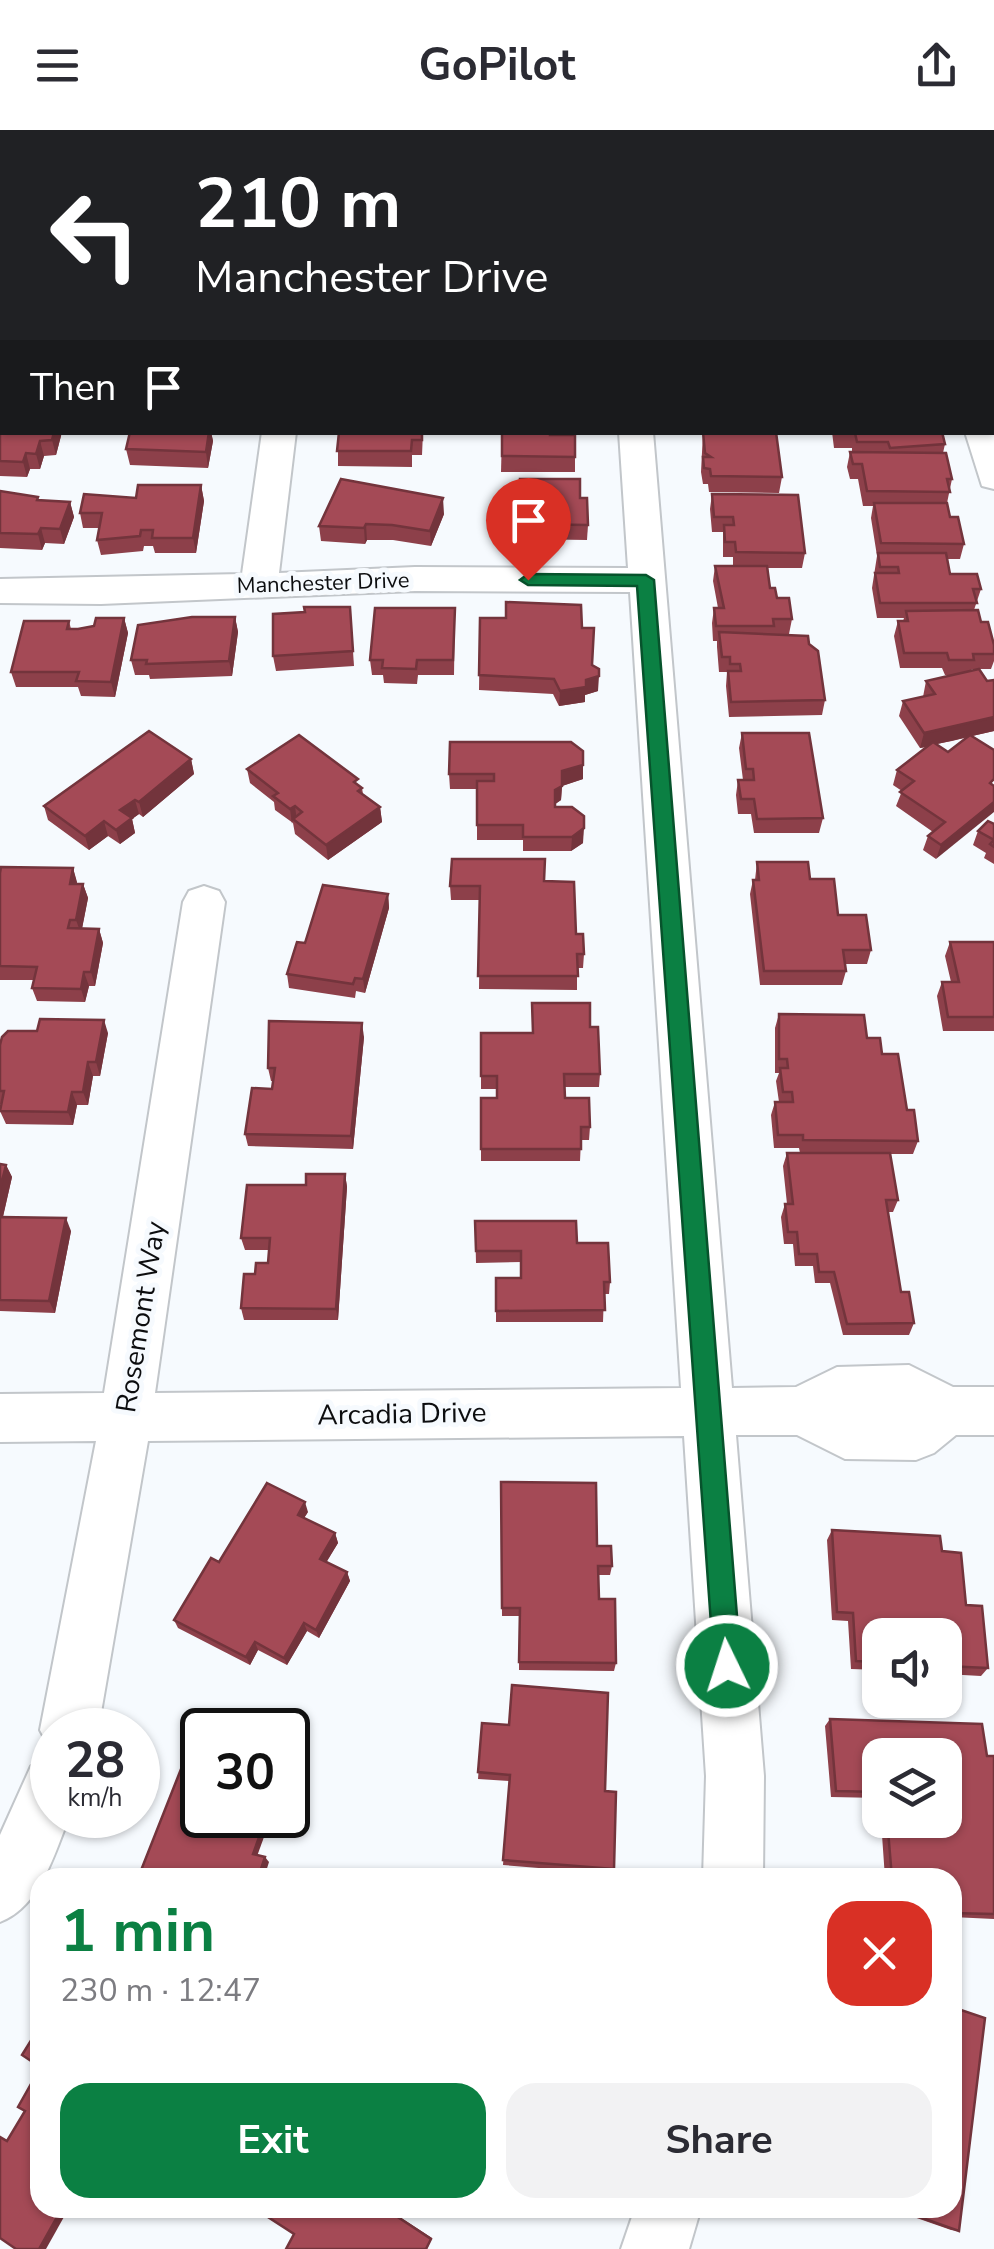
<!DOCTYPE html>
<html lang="en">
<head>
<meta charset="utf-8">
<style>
  :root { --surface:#fff; --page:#f2f2f3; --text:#2b2b33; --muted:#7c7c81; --accent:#0b8043 }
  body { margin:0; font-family:"Nunito Sans",sans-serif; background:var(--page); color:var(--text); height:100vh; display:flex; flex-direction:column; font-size:38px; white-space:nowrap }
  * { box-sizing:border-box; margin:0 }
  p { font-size:32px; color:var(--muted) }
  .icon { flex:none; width:55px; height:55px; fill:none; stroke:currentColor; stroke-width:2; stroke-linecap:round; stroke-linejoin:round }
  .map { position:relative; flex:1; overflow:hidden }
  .sheet { position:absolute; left:30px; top:1738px; width:932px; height:350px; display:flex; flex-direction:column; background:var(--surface); border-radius:30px; box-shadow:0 2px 8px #0004 }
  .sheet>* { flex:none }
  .top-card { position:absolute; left:0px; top:0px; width:995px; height:305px; box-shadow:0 2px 8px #0004; background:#202124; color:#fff; overflow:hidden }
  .tools { position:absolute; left:862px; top:1488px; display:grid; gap:20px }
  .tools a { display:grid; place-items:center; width:100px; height:100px; border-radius:20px; background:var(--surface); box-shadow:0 2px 8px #0004; font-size:50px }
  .speed { position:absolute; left:30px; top:1578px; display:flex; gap:20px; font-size:50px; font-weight:700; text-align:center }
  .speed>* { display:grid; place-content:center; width:130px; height:130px; border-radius:50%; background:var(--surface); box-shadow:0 2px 8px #0004; line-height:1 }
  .speed small { font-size:25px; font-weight:400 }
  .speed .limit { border:5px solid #111; border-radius:15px; background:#fff; color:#111 }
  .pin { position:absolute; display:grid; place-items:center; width:85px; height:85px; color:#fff; margin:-102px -42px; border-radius:50% 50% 50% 0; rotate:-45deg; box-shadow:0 0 10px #0007 }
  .pin .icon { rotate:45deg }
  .me { position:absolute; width:110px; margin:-55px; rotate:356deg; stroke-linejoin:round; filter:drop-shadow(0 0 8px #0008) }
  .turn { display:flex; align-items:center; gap:35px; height:210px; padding:0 30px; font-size:45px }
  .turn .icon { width:130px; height:130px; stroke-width:2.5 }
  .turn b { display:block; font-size:70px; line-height:85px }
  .then { display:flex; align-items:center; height:95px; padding:0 30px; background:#0003; gap:20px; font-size:38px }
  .round { display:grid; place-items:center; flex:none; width:105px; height:105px; border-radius:30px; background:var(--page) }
  .head { display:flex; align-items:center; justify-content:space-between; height:170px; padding:0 30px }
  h1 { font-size:60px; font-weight:700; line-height:75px; color:var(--accent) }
  .button { display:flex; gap:20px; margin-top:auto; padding:20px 30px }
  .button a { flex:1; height:115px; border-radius:30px; background:var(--accent); color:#fff; font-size:40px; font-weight:700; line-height:115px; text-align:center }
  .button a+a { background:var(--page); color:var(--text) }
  header { display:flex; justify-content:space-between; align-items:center; height:130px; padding:0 30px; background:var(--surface); font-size:45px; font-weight:700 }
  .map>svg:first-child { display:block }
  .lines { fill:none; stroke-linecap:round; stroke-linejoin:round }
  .street-casing { stroke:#c2c6ca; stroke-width:4 }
  .street { fill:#fff; fill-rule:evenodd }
  .wall { fill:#8d404a; fill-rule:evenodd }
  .shaded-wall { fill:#73343c }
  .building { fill:#a44a56; stroke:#73343c; stroke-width:2.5 }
  .route { fill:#0b8043; stroke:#07532c; stroke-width:2.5 }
  .labels { text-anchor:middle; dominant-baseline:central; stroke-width:10; stroke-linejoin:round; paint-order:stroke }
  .far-street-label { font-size:22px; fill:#0c0d0f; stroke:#f6fafe }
  .street-label { font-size:28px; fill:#0c0d0f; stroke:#f6fafe }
</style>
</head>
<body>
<header><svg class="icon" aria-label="menu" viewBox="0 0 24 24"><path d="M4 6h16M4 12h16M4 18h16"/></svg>GoPilot<svg class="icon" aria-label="share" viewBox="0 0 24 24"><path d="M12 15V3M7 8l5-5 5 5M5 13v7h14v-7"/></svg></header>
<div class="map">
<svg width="994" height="2119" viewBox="0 0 994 2119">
  <rect width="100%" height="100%" fill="#f6fafe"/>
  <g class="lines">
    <g class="street-casing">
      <g id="street">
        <polygon points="2,34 2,58 0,59 0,35"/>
        <rect x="992" y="55" width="2" height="18"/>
        <rect x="992" y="228" width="2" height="20"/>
        <polygon points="992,295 994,295 994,359 982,356 965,302 992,302"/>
        <polygon points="262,302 296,302 279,443 415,437 628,438 619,302 653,302 732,1258 796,1257 837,1237 909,1235 953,1257 994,1257 994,1305 956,1305 934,1323 916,1330 845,1329 797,1305 736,1305 764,1646 763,1748 703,1748 706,1646 684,1306 148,1311 98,1600 52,1600 52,1622 40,1600 96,1311 0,1312 0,1264 104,1263 183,772 189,761 204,756 219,761 225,772 155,1263 681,1258 630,462 415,461 101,474 0,473 0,449 242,444"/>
        <path d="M52,1628V1685H70C54,1724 41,1776 0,1792V1705L31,1636Z"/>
        <polygon points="635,2078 701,2078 689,2119 621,2119"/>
      </g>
    </g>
    <use href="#street" class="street"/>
  </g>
  <g class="wall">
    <polygon points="133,0 162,0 162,2"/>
    <polygon points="218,0 251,0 250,2 218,2"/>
    <polygon points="261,0 291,0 290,2 261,2"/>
    <polygon points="340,0 401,0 401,2 374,1 373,2 340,2"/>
    <polygon points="416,0 484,0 483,2 417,2"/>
    <rect x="493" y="0" width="64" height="2"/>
    <rect x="576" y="0" width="60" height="2"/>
    <polygon points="2,197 2,267 0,267 0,214 2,208 1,202"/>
    <polygon points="2,270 2,302 62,302 56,325 44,326 40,339 30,339 27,347 0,346 0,285 2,285 0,279"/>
    <polygon points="122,302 211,302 213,311 208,338 130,335 126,319 130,303"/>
    <polygon points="338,302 423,302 422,325 412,325 412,337 338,336"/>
    <polygon points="502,302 569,302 575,327 575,342 501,342"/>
    <polygon points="703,302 782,347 779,363 709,362 708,354 703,354 701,342"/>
    <path d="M832,302H942L945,314L943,323L952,349L947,373L950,387L964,414L960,429H947L950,444L981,459L974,480L994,515V531L991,539H972L971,541L994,601L972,606L994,620L936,729L923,720L928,706L933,702L896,676L902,661L893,655L897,640L927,617L920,618L899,586L903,571L923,567L926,551L952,545H945L942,538H900L894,506L898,491H903L904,488H877L872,458L877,426L871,388L873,376H863L858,349H850L847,337L850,322H852V318H834ZM968,607L948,622L936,614L952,611Z"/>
    <polygon points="520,349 580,368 588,395 587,410 520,409"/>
    <polygon points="201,355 204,371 196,423 155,423 153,416 144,416 143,421 101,425 97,410 99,398 83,398 80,383 136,368"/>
    <polygon points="0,361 39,371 70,372 74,387 64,414 45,413 42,420 0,418"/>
    <polygon points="712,364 805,423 802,438 768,438 770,458 792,489 789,504 772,505 809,514 825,570 822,585 729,587 726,556 727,542 719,542 717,517 717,511 713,511 712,493 714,478 718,478 713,451 715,436 733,436 733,427 723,427 723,402 712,402 710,379"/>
    <polygon points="444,384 431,416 393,410 367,410 365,414 321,411 319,396"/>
    <polygon points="350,477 354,536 276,541 273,526 305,482"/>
    <polygon points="455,478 454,545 418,545 417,554 384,553 383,545 372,545 370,530"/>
    <polygon points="235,487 238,502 232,546 150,549 149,545 135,545 131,530"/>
    <polygon points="124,488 128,503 115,567 81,566 78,557 16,557 11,542 69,491 71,499 78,499"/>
    <polygon points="480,488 582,498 598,561 585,565 585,572 559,576 553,564 479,560"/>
    <polygon points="742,603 823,688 819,703 754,703 751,684 738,684 736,665 738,650 743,650 739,618"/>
    <polygon points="191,629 194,644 143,687 139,684 132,689 135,703 120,714 108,706 89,720 48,690 44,676"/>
    <polygon points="583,635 583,649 562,656 561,670 555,674 555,677 583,713 571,721 523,721 523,710 477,710 477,659 450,659 449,644"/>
    <polygon points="247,639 359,655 362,658 363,664 380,677 382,692 328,730 295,704 293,693 275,680 274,672 250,653"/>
    <polygon points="994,694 994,734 984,728 986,723 973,715 978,701"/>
    <polygon points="757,732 810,749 838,785 871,820 867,834 845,834 846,841 842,855 760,855 750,764 753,750 755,750"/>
    <polygon points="73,738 77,754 83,754 88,768 82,798 99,799 103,813 95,856 89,856 85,872 37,871 32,858 34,850 0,850 0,743"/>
    <polygon points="544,751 576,804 584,824 583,838 577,838 577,860 479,859 480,770 451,770 450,756"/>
    <polygon points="388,764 389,778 365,863 356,861 355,868 289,858 287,844 305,813"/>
    <polygon points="950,812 994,812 994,901 943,901 937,866 942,852 951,852 945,826"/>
    <polygon points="779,884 867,908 882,924 907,980 918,1011 913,1024 890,1024 898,1070 893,1082 888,1082 901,1162 914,1193 909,1205 843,1205 830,1153 815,1153 813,1136 795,1136 793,1114 784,1114 781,1087 785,1074 787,1074 783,1036 787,1023 800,1023 799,1018 774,1018 771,985 775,972 779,972 776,951 779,943 775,943 775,898"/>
    <polygon points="590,897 600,944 599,957 564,957 565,968 590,997 589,1010 581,1010 580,1031 481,1031 481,968 497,968 497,959 481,959 481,903 532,903"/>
    <polygon points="108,903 100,946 93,946 88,975 77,975 73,995 6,994 0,981 2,974 0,974 0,915"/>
    <polygon points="364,907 353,1019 248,1016 245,1004 272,959 273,951 271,951 268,938"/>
    <polygon points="0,1034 6,1035 12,1047 3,1087 71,1101 55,1183 0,1181"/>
    <polygon points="345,1044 347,1057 338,1190 244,1190 241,1178 255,1144 268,1133 269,1120 245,1120 241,1108 306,1055"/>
    <polygon points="475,1091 577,1113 610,1152 609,1164 604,1164 603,1192 496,1192 496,1148 521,1148 521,1132 476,1133"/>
    <polygon points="501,1352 597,1416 612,1436 610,1445 598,1445 599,1469 616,1533 614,1541 519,1540 519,1486 502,1486"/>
    <polygon points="308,1382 304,1388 335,1403 338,1413 326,1432 347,1442 350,1451 319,1508 307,1501 287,1535 258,1520 250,1535 178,1498 174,1490 219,1432"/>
    <polygon points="832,1400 942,1421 966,1475 988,1538 981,1546 945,1544 945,1505 880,1505 880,1540 851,1539 848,1491 832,1490 827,1410"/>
    <polygon points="830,1589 987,1626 994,1626 994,1789 952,1787 952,1748 885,1748 882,1705 888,1700 896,1700 895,1690 945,1690 880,1625 880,1668 831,1667 825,1596"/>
    <polygon points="482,1593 605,1661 614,1739 612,1744 503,1735 509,1651 478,1649"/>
    <polygon points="888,2078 952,2078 959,2101 951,2100"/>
  </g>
  <g class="shaded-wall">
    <polygon points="54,302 62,302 56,325 52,310"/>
    <polygon points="209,302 211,302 213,311 208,338 206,322"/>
    <polygon points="40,311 44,326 40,339 36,324"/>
    <polygon points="26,323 30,339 27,347 23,332"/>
    <polygon points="201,355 204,371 196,423 193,408"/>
    <polygon points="443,368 444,384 431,416 430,401"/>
    <polygon points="70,372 74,387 64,414 60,399"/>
    <polygon points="366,394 367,410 365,414 364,398"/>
    <polygon points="41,398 45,413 42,420 38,404"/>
    <polygon points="235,487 238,502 232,546 229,531"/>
    <polygon points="124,488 128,503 115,567 111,552"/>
    <polygon points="599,546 598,561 585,565 585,572 559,576 560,561"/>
    <polygon points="994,587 994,601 920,618 924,603"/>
    <polygon points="191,629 194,644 143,687 139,672"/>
    <polygon points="583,635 583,649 562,656 561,670 554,675 555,660 562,641"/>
    <polygon points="135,670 139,684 132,689 135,703 120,714 116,700 120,680"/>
    <polygon points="994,672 994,682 936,729 941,715"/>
    <polygon points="295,676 297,691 293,689 292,694 290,679"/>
    <polygon points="380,677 382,692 328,730 326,715"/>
    <polygon points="104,691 108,706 89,720 85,706"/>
    <polygon points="584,698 583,713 571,721 572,707"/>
    <polygon points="73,738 77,752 74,768 70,754"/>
    <polygon points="83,754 88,768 81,804 76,790"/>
    <polygon points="388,764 389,778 365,863 363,849"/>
    <polygon points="99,799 103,813 95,856 91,842"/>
    <polygon points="84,842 89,856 85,872 81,859"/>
    <polygon points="104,890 108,903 100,946 96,932"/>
    <polygon points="362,893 364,907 353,1019 351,1006"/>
    <polygon points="88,932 93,946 88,975 83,962"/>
    <polygon points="72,962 77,975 73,995 68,982"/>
    <polygon points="6,1035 12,1047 0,1099 0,1059"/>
    <polygon points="345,1044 347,1057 338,1190 336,1179"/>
    <polygon points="66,1088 71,1101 55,1183 49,1171"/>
    <polygon points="305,1372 308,1382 300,1394 298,1385"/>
    <polygon points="335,1403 338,1413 323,1438 320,1429"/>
    <polygon points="347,1442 350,1451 319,1508 316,1500"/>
    <polygon points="304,1493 307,1501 287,1535 284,1528"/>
    <polygon points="255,1512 258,1520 250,1535 246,1527"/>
    <polygon points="267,1685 272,1685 256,1729 253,1724"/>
    <polygon points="265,1727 269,1732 264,1748 258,1748"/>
    <polygon points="62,2078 69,2078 46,2119 39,2119"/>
    <polygon points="384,2078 386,2078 432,2108 427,2119"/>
  </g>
  <g class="building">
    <polygon points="530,0 556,0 555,2 529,2"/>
    <rect x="576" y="0" width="32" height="2"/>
    <rect x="656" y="0" width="56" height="2"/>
    <rect x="723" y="0" width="68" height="2"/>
    <polygon points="804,0 868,0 869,2 804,2"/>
    <polygon points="886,0 945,0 946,2 886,2"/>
    <polygon points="958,0 994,0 994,10 992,10 992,2 959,2"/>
    <polygon points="992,85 994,85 994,113 992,108"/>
    <rect x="992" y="147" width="2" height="29"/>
    <rect x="0" y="233" width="2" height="18"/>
    <polygon points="0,285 2,285 2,302 54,302 52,310 40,311 36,324 26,323 23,332 0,331"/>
    <polygon points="130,302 209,302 206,322 126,319"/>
    <polygon points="339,302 422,302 422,310 412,310 411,321 337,321"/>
    <polygon points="502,302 550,302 550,305 575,305 575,327 502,326"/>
    <polygon points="703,302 776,302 782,347 711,346 710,339 704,338 703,327 711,327 705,323"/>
    <polygon points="837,302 942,302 945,314 890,318 888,312 857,312 855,303"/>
    <polygon points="850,322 946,323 952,349 947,349 950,362 867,361 862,334 853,334"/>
    <polygon points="341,349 443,368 430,401 392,395 366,394 364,398 319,396"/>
    <polygon points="520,349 580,349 580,368 587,368 588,395 520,394"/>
    <polygon points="138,355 201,355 193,408 152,408 153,400 141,400 140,406 97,410 102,383 80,383 84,364 136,368"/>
    <polygon points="0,361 38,367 37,370 70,372 60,399 41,398 38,404 0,403"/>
    <polygon points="712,364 798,365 805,423 736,422 735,412 725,412 724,395 734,395 733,387 714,387"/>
    <polygon points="874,373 947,373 950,387 958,387 964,414 881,413"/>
    <polygon points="878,423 946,423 950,444 977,444 981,459 973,459 977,473 880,473 875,443 899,443 898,437 880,437"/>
    <polygon points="715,436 767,436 770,458 775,458 777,468 789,468 792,489 773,489 774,496 716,496 714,478 724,478"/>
    <polygon points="506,472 581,475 582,498 594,498 592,535 599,539 599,546 586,550 586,557 560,561 554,549 479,545 480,488 506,488"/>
    <polygon points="304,477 350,477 353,521 273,526 273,484 305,482"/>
    <polygon points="375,478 455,478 453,530 417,530 416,539 382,538 383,530 370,530"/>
    <polygon points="978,480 981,492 988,492 994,515 994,524 973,524 974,530 949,530 947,523 904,523 898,491 908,491 906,481"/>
    <polygon points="192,487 235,487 229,531 146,534 147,530 131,530 138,495"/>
    <polygon points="96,488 124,488 111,552 76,551 79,542 11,542 24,491 69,491 67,499 78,499 94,496"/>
    <polygon points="719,502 808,506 809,514 818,521 825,570 731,572 728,541 741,541 740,534 730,534 730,527 722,527"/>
    <polygon points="979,539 987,551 994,550 994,587 924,603 903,571 935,564 926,551"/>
    <polygon points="149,601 191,629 139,672 135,670 120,680 132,688 116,700 104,691 85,706 44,676"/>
    <polygon points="742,603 809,603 823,688 757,689 754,669 741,669 738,650 754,650 753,639 746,639"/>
    <polygon points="299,605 358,649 354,652 362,658 358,661 380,677 326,715 293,689 302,682 295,676 290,679 273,666 278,663 247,639"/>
    <polygon points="970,605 994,620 994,649 990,653 994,656 994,672 941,715 928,706 945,692 900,662 914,651 897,640 933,612 948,622"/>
    <polygon points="450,612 571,612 583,621 583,635 562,641 562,656 555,660 555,677 572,677 584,686 584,698 572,707 523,707 523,695 477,695 477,651 494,651 494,644 449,644"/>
    <polygon points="988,691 994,694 994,717 990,714 994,710 978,701"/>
    <polygon points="452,729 545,729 544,751 574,752 576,804 583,804 584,824 577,824 578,846 478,846 480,756 450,756"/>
    <polygon points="757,732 808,732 810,749 834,749 838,785 866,785 871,820 843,820 846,841 764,841 753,750 759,750"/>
    <polygon points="1,737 73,738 70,754 83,754 76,790 70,790 68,798 99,799 91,842 84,842 81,859 32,858 37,837 0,836 0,743"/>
    <polygon points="323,755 388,764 363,849 355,848 353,854 287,844 297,812 305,813"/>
    <polygon points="950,812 994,812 994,887 948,887 942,852 959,852"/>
    <polygon points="532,873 590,873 590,897 598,897 600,944 564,944 565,968 589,968 590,997 581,997 581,1019 481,1019 481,968 497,968 497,946 481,946 481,903 533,903"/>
    <polygon points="779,884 864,885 867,908 880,908 882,924 898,924 907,980 914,980 918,1011 803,1010 803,1005 778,1005 775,972 793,972 792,962 783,962 780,938 788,938 787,929 779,929"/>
    <polygon points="40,889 104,890 96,932 88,932 83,962 72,962 68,982 0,981 4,961 0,961 0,915 2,907 8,901 37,901"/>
    <polygon points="269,891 362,893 351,1006 245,1004 252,958 272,959 275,938 268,938"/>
    <polygon points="787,1023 890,1023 898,1070 886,1070 901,1162 909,1162 914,1193 847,1194 834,1142 819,1142 817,1124 799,1124 797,1102 788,1102 785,1074 793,1074"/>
    <polygon points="0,1034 6,1035 0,1059"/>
    <polygon points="306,1044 345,1044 336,1179 241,1178 244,1144 255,1144 256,1133 268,1133 270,1108 241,1108 247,1055 306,1055"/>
    <polygon points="0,1087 66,1088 49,1171 0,1170"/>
    <polygon points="475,1091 576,1091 577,1113 608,1113 610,1152 604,1152 605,1180 496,1181 496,1148 521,1148 521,1121 476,1121"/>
    <polygon points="501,1352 596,1353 597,1416 611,1416 612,1436 598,1436 599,1469 615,1469 616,1533 519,1532 520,1478 502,1478"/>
    <polygon points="267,1353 305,1372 298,1385 335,1403 320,1429 347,1442 316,1500 304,1493 284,1528 255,1512 246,1527 174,1490 211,1428 219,1432"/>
    <polygon points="832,1400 940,1406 942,1421 961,1423 966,1475 982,1476 988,1538 945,1536 945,1505 880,1505 880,1532 856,1531 853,1483 837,1482"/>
    <polygon points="512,1555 608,1563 605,1661 616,1662 614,1739 503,1730 510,1645 478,1642 482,1593 509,1595"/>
    <polygon points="830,1589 982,1594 987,1626 994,1626 994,1784 952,1783 952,1748 892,1748 888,1700 903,1700 902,1690 945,1690 945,1625 880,1625 880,1662 836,1661"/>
    <polygon points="183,1634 202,1640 202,1685 267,1685 253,1724 265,1727 258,1748 138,1748"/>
    <polygon points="952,1877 985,1888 959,2101 894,2078 952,2078"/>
    <polygon points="40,1896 40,1937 22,1925"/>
    <polygon points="40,1938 40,2078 62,2078 39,2119 16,2119 0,2108 0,2007 7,2011 25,1981 18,1977"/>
    <polygon points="254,2078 384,2078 431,2109 426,2119 286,2119 294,2104"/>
  </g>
  <polygon class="route" points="646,445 654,450 741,1536 737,1546 727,1550 718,1546 714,1536 637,456 528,455 520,450 528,444"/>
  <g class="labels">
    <g class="far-street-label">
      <text transform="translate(323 453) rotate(-2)">Manchester Drive</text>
    </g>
    <g class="street-label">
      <text transform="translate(141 1187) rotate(-81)">Rosemont Way</text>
      <text transform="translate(402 1284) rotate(-1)">Arcadia Drive</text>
    </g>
  </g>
</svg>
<div class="tools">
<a><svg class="icon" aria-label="sound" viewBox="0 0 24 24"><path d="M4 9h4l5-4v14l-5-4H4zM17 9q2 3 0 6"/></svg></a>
<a><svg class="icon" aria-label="layers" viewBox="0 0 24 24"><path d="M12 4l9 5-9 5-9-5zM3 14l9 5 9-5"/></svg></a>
</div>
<div class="speed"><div>28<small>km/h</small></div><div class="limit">30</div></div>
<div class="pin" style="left:528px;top:450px;background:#d93025"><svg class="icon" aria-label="arrive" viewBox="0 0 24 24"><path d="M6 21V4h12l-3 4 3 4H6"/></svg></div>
<svg class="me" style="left:727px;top:1536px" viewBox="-20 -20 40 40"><circle r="17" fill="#0b8043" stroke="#fff" stroke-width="3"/><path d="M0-11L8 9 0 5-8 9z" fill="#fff"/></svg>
<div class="top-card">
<div class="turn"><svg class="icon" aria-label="left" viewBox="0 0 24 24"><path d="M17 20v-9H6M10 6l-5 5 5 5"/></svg><div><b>210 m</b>Manchester Drive</div></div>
<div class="then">Then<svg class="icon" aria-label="arrive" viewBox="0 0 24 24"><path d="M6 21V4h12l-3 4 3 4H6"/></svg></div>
</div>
<section class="sheet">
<div class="head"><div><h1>1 min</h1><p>230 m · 12:47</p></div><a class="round" style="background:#d93025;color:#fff"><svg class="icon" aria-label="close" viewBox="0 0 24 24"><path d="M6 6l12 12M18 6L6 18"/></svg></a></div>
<div class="button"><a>Exit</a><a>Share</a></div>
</section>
</div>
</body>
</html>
